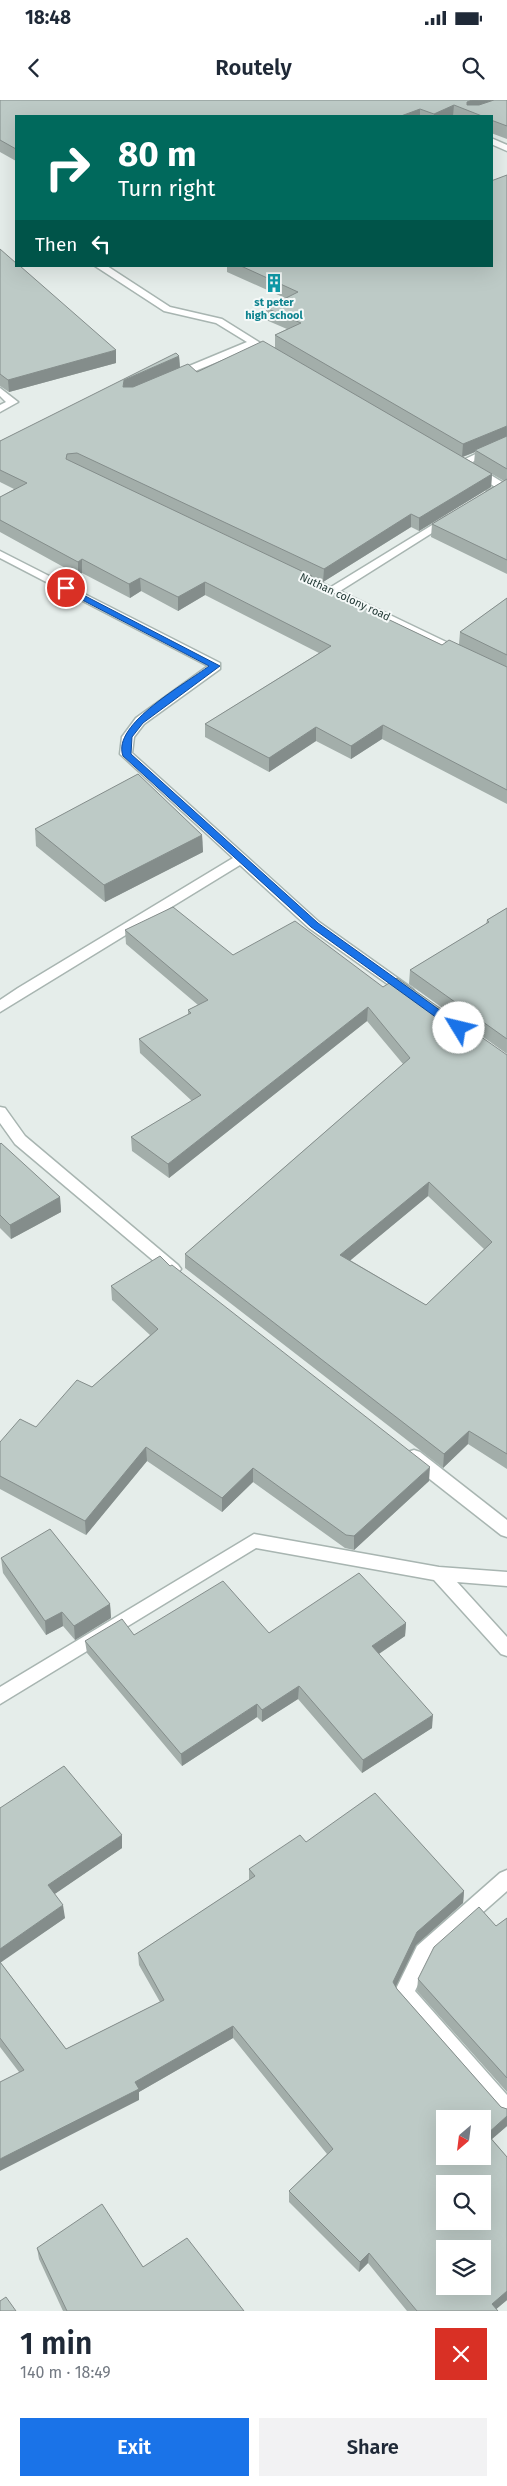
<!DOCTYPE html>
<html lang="en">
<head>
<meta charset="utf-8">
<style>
  :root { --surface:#fff; --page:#f2f2f3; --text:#1f2937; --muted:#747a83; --accent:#1a73e8 }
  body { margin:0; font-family:"Fira Sans",sans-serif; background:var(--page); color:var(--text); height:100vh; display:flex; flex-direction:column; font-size:19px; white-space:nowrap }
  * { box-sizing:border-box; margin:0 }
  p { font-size:16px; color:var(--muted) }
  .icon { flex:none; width:28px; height:28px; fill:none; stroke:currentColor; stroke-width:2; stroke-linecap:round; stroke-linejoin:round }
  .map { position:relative; height:2211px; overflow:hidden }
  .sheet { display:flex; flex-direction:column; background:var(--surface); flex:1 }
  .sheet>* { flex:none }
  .top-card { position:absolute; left:15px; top:15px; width:478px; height:152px; border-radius:0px; box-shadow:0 5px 20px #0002; background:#00695c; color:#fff; overflow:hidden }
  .needle { width:32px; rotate:208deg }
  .tools { position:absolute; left:436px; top:2010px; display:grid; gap:10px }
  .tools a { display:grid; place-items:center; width:55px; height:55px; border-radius:0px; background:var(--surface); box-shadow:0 5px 20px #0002; font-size:25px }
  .pin { position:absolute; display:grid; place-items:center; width:42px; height:42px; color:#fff; margin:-21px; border:2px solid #fff; border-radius:50%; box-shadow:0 1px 5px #0007 }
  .me { position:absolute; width:55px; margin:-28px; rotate:306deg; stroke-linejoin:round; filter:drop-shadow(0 0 4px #0008) }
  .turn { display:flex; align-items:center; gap:18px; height:105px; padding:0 20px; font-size:22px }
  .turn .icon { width:65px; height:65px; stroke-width:2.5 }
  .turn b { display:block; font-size:35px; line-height:42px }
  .then { display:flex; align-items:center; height:48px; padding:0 20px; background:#0003; gap:10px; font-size:19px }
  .round { display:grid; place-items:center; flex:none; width:52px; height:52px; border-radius:0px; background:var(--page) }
  .overview { display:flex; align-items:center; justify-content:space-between; height:85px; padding:0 20px }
  h1 { font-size:30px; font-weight:600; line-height:38px }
  .primary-button { display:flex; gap:10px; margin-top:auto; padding:10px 20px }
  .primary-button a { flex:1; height:58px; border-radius:0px; background:var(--accent); color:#fff; font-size:20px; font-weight:600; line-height:58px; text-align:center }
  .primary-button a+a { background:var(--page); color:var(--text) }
  .status { display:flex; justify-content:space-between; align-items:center; height:35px; padding:0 25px; background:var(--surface); direction:ltr }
  .status svg { height:14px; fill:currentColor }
  header { display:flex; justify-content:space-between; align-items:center; height:65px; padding:0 20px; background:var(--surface); font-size:22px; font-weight:600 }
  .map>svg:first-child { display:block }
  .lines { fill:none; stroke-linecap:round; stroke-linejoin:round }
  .minor-casing { stroke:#a8b5b1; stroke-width:3 }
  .minor { fill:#fff; fill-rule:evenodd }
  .wall { fill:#a3aeaa; fill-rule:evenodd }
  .shaded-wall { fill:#848d8b }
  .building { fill:#bdcac6; stroke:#848d8b; fill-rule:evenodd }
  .route { fill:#1a73e8; stroke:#114b97 }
  .labels { text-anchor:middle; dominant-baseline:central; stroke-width:4; stroke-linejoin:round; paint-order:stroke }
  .far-culture-label { font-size:11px; font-weight:bold; fill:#0d838f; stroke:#f5f9f8 }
  .far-street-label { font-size:11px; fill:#263d39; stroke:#f5f9f8 }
</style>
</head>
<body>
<div class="status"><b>18:48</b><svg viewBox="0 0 49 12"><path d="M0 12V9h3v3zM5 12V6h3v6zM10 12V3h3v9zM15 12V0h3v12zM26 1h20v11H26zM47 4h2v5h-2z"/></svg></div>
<header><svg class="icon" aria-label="back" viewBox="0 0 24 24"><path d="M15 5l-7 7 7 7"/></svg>Routely<svg class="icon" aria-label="search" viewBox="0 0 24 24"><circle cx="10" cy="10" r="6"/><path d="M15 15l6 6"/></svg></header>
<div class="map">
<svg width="507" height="2211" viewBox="0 0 507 2211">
  <rect width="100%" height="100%" fill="#e5edea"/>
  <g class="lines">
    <g class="minor-casing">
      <g id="minor">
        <polygon points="491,38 507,45 507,51 491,44"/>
        <polygon points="95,166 107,166 170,207 222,219 278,254 269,256 254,247 178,278 170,278 170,274 247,242 216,223 164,211"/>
        <polygon points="0,288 18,302 0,312 0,305 6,302 0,296"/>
        <polygon points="507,339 507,346 468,364 460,364 459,362"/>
        <polygon points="476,366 507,385 507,389 495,395 487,395 487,391 495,387 472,371 471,369"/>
        <polygon points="447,416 451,417 451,421 340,491 465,551 465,555 457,555 288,474 294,471 298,472 331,487"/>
        <polygon points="0,451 220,563 220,569 144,624 134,637 132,653 319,822 413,889 415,892 413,895 403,895 309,828 240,765 0,912 0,900 18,888 233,758 120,654 122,637 136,618 208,566 0,458"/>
        <polygon points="0,1007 5,1008 25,1036 178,1165 181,1169 178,1173 168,1173 15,1044 0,1023"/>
        <polygon points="414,1350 420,1352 507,1420 507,1437 501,1435 408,1362 406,1357 408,1352"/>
        <polygon points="254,1434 439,1467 507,1472 507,1486 457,1482 507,1537 507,1556 501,1554 434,1480 256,1448 0,1604 0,1587"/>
        <polygon points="507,1770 507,1791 431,1858 415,1891 507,1995 507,2020 500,2017 397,1900 394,1893 417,1846 500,1773"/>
      </g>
    </g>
    <use href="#minor" class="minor"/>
  </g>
  <g class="wall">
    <polygon points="0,0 507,0 507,39 491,33 491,16 16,16 16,61 0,52"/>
    <path d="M507,75V474L431,437L432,424L504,381L492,374L491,387L419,431L411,427L323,482L312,477V483L442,545L459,544L460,532L507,498V704L382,639L351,659L316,641L269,672L205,637V624L319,553L205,495L178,511L141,491L130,498L82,473L78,475L0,432V397L14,389L0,382V341L179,256L180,267L197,272L275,247V235L287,229L266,220V208L285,198L227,172V166H491ZM475,352L474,363L463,357Z"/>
    <polygon points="0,149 116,263 9,292 0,286"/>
    <polygon points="35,729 202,735 203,752 105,802 36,746"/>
    <polygon points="507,808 507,954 409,884 410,870 486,824 487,820"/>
    <path d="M125,830L233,855L383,887L507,955V1369L468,1344L443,1368L185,1168V1154L403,964L367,921L169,1078L132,1051L131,1037L192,1001L140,953L139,939L188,915V910L198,905L126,844ZM428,1096L484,1149L426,1205L350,1160Z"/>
    <polygon points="0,1044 60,1097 61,1112 11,1139 0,1128"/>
    <polygon points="170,1166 429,1381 354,1450 345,1448 253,1382 222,1412 147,1361 86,1435 0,1389 0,1342 36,1327 92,1287 150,1235 112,1200 111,1186"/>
    <polygon points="1,1458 110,1504 111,1518 75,1540 63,1526 46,1535 3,1473"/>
    <polygon points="406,1523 405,1536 379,1554 432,1628 362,1673 298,1599 262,1622 257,1617 182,1666 87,1553 85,1541 134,1535 269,1533"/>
    <polygon points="0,1708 122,1748 54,1794 65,1818 0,1862 66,1949 160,1902 139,1865 138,1853 249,1780 249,1769 306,1742 464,1791 463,1803 416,1845 396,1887 397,1889 501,2007 507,2009 507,2026 492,2039 507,2057 507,2200 496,2209 498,2211 407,2211 368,2163 359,2172 289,2102 289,2091 327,2054 233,1938 139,1992 139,2000 19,1972 0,1947"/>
    <polygon points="507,1818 507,1992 417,1891 418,1879 496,1826"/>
    <polygon points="37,2148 143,2167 244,2211 63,2211 39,2159"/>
  </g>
  <g class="shaded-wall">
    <polygon points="472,0 502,0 466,10 467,2"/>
    <polygon points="454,5 453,16 434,16 434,14"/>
    <polygon points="420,9 420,16 401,16"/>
    <polygon points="116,250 116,263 9,292 8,280"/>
    <polygon points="179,256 180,269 124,292 123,287 124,280"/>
    <polygon points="507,326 507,338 475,350 475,352 462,357 463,344"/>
    <polygon points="492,374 491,387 419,431 419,418"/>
    <polygon points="411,414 411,427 323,482 324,469"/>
    <polygon points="82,459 82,473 78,475 78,462"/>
    <polygon points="312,476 312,489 306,480"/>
    <polygon points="140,478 141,491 130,498 129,484"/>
    <polygon points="205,482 205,495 178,511 178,497"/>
    <polygon points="383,625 382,639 351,659 351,646"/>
    <polygon points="316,627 316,641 269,672 269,658"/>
    <polygon points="202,735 203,752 105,802 104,785"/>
    <polygon points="368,907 367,921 169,1078 168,1064"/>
    <polygon points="429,1082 428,1096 340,1169 340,1155"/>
    <polygon points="60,1097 61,1112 11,1139 10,1125"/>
    <polygon points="469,1331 468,1344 443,1368 444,1354"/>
    <polygon points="146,1347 147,1361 86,1435 85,1421"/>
    <polygon points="430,1367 429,1381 354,1450 354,1436"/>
    <polygon points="253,1368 253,1382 222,1412 222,1398"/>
    <polygon points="110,1504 111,1518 75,1540 74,1526"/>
    <polygon points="62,1512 63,1526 46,1535 45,1521"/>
    <polygon points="406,1523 405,1536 371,1559 372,1546"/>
    <polygon points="299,1586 298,1599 262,1622 262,1610"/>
    <polygon points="257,1604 257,1617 182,1666 181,1654"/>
    <polygon points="433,1615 432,1628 362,1673 363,1660"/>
    <polygon points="122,1735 122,1748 49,1798 48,1785"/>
    <polygon points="464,1791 463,1803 416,1845 392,1894 393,1882 417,1832"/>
    <polygon points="63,1805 65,1818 0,1863 0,1849"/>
    <polygon points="233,1926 233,1938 139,1992 139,2000 0,2071 0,2059"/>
    <polygon points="507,2016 507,2026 485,2045 487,2034"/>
    <polygon points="369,2153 368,2163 359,2172 360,2162"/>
    <polygon points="507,2191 507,2200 494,2211 492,2204"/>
  </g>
  <g class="building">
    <polygon points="0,0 472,0 467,2 467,5 479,5 494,0 507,0 507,26 491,20 491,16 482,16 454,5 434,14 420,9 401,16 16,16 16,49 0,40"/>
    <polygon points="507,75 507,326 463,344 275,235 301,223 266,208 298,192 241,166 491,166 491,81"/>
    <polygon points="0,149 16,163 16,166 20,166 116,250 8,280 0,274"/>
    <polygon points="263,241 492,374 419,418 411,414 324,469 77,353 67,354 66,359 312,476 306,480 442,545 449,540 507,567 507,690 383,625 351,646 316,627 269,658 205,624 331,546 205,482 178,497 140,478 129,484 82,459 78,462 0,420 0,397 27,383 0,370 0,341 176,253 179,256 124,280 123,287 133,287 188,264 197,272"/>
    <polygon points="507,336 507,369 475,350"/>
    <polygon points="507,379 507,460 432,424"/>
    <polygon points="507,498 507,555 460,532"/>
    <polygon points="138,674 202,735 104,785 35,729"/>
    <path d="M173,807L233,855L295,821L383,887L397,878L507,955V1354L469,1331L444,1354L185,1154L410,958L368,907L168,1064L131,1037L201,995L139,939L191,913L188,910L208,900L125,830ZM429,1082L492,1142L426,1205L340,1155Z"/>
    <polygon points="507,808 507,939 410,870 489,822 487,820"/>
    <polygon points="1,1043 60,1097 10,1125 0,1115 0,1044"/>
    <polygon points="160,1156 170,1166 172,1165 430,1367 354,1436 346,1435 253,1368 222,1398 146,1347 85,1421 0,1376 0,1342 20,1319 36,1327 77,1280 92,1287 158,1229 111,1186"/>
    <polygon points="50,1429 110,1504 74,1526 62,1512 45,1521 1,1458"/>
    <polygon points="359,1473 406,1523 372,1546 433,1615 363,1660 299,1586 262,1610 257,1604 181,1654 85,1541 122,1519 134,1535 223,1481 269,1533"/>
    <polygon points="64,1666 122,1735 48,1785 63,1805 0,1849 0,1708"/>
    <path d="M375,1693L464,1791L417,1832L393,1882L397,1889L501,2007L507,2009V2016L487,2034L507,2057V2191L492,2204L498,2211H417L369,2153L360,2162L289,2091L333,2049L233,1926L135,1982L139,1989L0,2059V1982L24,1970L0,1938V1862L66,1949L164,1900L138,1853L255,1776L249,1769L300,1735L306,1742ZM445,2019H482V2056H445ZM445,2084H482V2121H445ZM445,2149H482V2186H445Z"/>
    <polygon points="479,1807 496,1826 507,1818 507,1978 418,1879 434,1847"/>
    <polygon points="102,2104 143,2167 187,2138 244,2211 67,2211 37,2148"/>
    <polygon points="6,2197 16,2211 0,2211 0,2201"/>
  </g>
  <path class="route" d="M66,486L220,566L143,623L132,637L131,654L318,823L462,926V931H455L311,827L123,656C111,624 187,583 209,566L63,490V487Z"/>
  <defs>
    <g id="building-bare" transform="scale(1.5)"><path d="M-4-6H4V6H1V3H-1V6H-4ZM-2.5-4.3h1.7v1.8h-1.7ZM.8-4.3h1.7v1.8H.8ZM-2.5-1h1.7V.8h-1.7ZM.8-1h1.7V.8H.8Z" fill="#0f9aa8" stroke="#f5f9f8" stroke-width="2.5" paint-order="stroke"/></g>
  </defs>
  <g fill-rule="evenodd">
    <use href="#building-bare" x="274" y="183"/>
  </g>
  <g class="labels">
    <g class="far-culture-label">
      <text x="274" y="202">st peter<tspan x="274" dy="13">high school</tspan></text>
    </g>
    <g class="far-street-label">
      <text transform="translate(345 497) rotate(25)">Nuthan colony road</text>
    </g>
  </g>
</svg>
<div class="tools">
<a><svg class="needle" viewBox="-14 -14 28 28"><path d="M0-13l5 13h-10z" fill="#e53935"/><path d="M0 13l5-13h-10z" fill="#747a83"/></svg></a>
<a><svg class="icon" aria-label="search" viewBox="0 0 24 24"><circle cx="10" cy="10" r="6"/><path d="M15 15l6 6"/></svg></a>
<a><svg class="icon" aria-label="layers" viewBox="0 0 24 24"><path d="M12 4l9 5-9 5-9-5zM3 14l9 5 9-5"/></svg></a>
</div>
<div class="pin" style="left:66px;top:488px;background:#d93025"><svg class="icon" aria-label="arrive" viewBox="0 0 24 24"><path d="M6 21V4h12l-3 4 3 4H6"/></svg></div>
<svg class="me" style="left:459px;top:928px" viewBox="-20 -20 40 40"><circle r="19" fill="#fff"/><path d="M0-13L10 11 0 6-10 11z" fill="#1a73e8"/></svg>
<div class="top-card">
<div class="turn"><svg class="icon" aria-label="right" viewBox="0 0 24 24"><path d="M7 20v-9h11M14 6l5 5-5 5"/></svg><div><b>80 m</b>Turn right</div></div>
<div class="then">Then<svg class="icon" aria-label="left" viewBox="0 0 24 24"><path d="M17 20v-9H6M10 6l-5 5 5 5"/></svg></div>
</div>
</div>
<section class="sheet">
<div class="overview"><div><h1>1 min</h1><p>140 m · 18:49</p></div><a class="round" style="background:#d93025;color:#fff"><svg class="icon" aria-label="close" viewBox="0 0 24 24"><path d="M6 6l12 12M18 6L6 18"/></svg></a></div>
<div class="primary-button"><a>Exit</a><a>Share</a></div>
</section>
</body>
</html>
